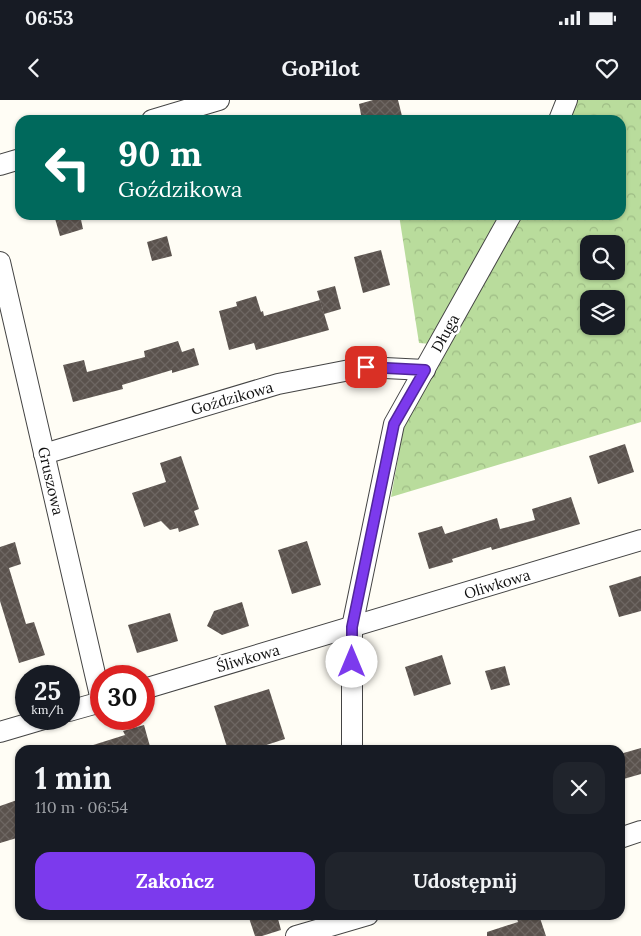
<!DOCTYPE html>
<html lang="pl">
<head>
<meta charset="utf-8">
<style>
  :root { --surface:#171b24; --page:#20242c; --text:#f1f3f6; --muted:#9ea1a6; --accent:#7c3aed }
  body { margin:0; font-family:Lora,serif; background:var(--page); color:var(--text); height:100vh; display:flex; flex-direction:column; font-size:19px; white-space:nowrap }
  * { box-sizing:border-box; margin:0 }
  p { font-size:16px; color:var(--muted) }
  .icon { flex:none; width:28px; height:28px; fill:none; stroke:currentColor; stroke-width:2; stroke-linecap:round; stroke-linejoin:round }
  .map { position:relative; flex:1; overflow:hidden }
  .panel { position:absolute; left:15px; top:645px; width:610px; height:175px; display:flex; flex-direction:column; background:var(--surface); border-radius:15px; box-shadow:0 1px 4px #0004 }
  .panel>* { flex:none }
  .banner { position:absolute; left:15px; top:15px; width:611px; height:105px; border-radius:15px; box-shadow:0 1px 4px #0004; background:#00695c; color:#fff; overflow:hidden }
  .buttons { position:absolute; left:580px; top:135px; display:grid; gap:10px }
  .buttons a { display:grid; place-items:center; width:45px; height:45px; border-radius:10px; background:var(--surface); box-shadow:0 1px 4px #0004; font-size:25px }
  .speed { position:absolute; left:15px; top:565px; display:flex; gap:10px; font-size:25px; font-weight:700; text-align:center }
  .speed>* { display:grid; place-content:center; width:65px; height:65px; border-radius:50%; background:var(--surface); box-shadow:0 1px 4px #0004; line-height:1 }
  .speed small { font-size:12px; font-weight:400 }
  .speed .limit { border:8px solid #d22; background:#fff; color:#111 }
  .pin { position:absolute; display:grid; place-items:center; width:42px; height:42px; color:#fff; margin:-21px; border-radius:10px; box-shadow:0 2px 8px #0006 }
  .me { position:absolute; width:55px; margin:-28px; rotate:0deg; stroke-linejoin:round; filter:drop-shadow(0 0 4px #0008) }
  .turn { display:flex; align-items:center; gap:18px; height:105px; padding:0 20px; font-size:22px }
  .turn .icon { width:65px; height:65px; stroke-width:2.5 }
  .turn b { display:block; font-size:35px; line-height:42px }
  .round { display:grid; place-items:center; flex:none; width:52px; height:52px; border-radius:15px; background:var(--page) }
  .headline { display:flex; align-items:center; justify-content:space-between; height:85px; padding:0 20px }
  h1 { font-size:30px; font-weight:700; line-height:38px }
  .action { display:flex; gap:10px; margin-top:auto; padding:10px 20px }
  .action a { flex:1; height:58px; border-radius:15px; background:var(--accent); color:#fff; font-size:20px; font-weight:700; line-height:58px; text-align:center }
  .action a+a { background:var(--page); color:var(--text) }
  .status { display:flex; justify-content:space-between; align-items:center; height:35px; padding:0 25px; background:var(--surface); direction:ltr }
  .status svg { height:14px; fill:currentColor }
  header { display:flex; justify-content:space-between; align-items:center; height:65px; padding:0 20px; background:var(--surface); font-size:22px; font-weight:700 }
  .map>svg:first-child { display:block }
  .forest { fill:url(#forest-crowns); fill-rule:evenodd }
  .building { fill:url(#building-cross-hatch) }
  .lines { fill:none; stroke-linecap:round; stroke-linejoin:round }
  .minor-casing { stroke:#444; stroke-width:22 }
  .minor { stroke:#fff; stroke-width:20 }
  .route-casing { stroke:#51269a; stroke-width:12 }
  .route { stroke:#7c3aed; stroke-width:9 }
  .labels { text-anchor:middle; dominant-baseline:central; stroke-width:5; stroke-linejoin:round; paint-order:stroke }
  .street-label { font-size:15px; fill:#111; stroke:#fff }
</style>
</head>
<body>
<div class="status"><b>06:53</b><svg viewBox="0 0 49 12"><path d="M0 12V9h3v3zM5 12V6h3v6zM10 12V3h3v9zM15 12V0h3v12zM26 1h20v11H26zM47 4h2v5h-2z"/></svg></div>
<header><svg class="icon" aria-label="back" viewBox="0 0 24 24"><path d="M15 5l-7 7 7 7"/></svg>GoPilot<svg class="icon" aria-label="heart" viewBox="0 0 24 24"><path d="M12 20l-8-8c-3-5 5-10 8-4 3-6 11-1 8 4z"/></svg></header>
<div class="map">
<svg width="641" height="836" viewBox="0 0 641 836">
  <defs>
    <pattern id="forest-crowns" width="20" height="18" patternUnits="userSpaceOnUse" patternTransform="scale(1.25)"><rect width="20" height="18" fill="#b9dc9c"/><path d="M2 6a3 3 0 1 1 6 0M12 15a3 3 0 1 1 6 0" fill="none" stroke="#9ebc85"/></pattern>
    <pattern id="building-cross-hatch" width="8" height="8" patternUnits="userSpaceOnUse" patternTransform="scale(1.25)"><rect width="8" height="8" fill="#5a524d"/><path d="M0 0l8 8M0 8l8-8" fill="none" stroke="#6d6662"/></pattern>
  </defs>
  <rect width="100%" height="100%" fill="#fffdf5"/>
  <g class="forest">
    <path d="M578,0H641V322L391,397L405,320L519,115H621V20H569ZM589,144H616V171H589ZM589,199H616V226H589Z"/>
    <polygon points="399,115 503,115 431,244 419,243"/>
  </g>
  <g class="building">
    <polygon points="373,0 398,0 403,20 362,20 359,4"/>
    <polygon points="54,115 80,115 83,129 60,136"/>
    <polygon points="167,136 172,156 152,161 147,142"/>
    <polygon points="381,150 390,185 363,193 354,157"/>
    <polygon points="335,186 341,209 324,214 317,191"/>
    <polygon points="256,196 261,212 263,211 264,216 320,200 329,230 256,250 254,243 229,250 219,211 237,206 236,202"/>
    <polygon points="178,241 182,252 194,248 199,265 172,273 172,270 122,285 123,289 73,302 63,265 84,260 87,272 145,257 144,251"/>
    <polygon points="625,344 634,372 598,384 589,356"/>
    <polygon points="181,356 199,409 194,411 199,425 179,432 178,428 170,430 161,421 144,427 132,393 166,382 160,363"/>
    <polygon points="571,397 580,424 492,450 491,447 452,459 453,462 429,469 418,433 442,426 445,434 497,418 500,429 535,420 532,409"/>
    <polygon points="307,441 321,485 292,494 278,450"/>
    <polygon points="15,442 21,464 9,468 26,524 34,522 45,555 19,563 0,501 0,447"/>
    <polygon points="641,476 641,511 619,517 609,486"/>
    <polygon points="242,502 249,526 222,535 207,526 214,511"/>
    <polygon points="170,513 178,541 137,553 128,525"/>
    <polygon points="442,555 451,584 414,596 405,567"/>
    <polygon points="505,566 510,585 491,590 485,571"/>
    <polygon points="269,589 285,639 251,650 228,650 214,606"/>
    <polygon points="144,625 151,650 90,650 90,646 125,635 123,631"/>
    <polygon points="641,648 641,674 620,680 620,654"/>
    <polygon points="20,699 20,737 0,743 0,706"/>
    <polygon points="248,815 277,815 281,830 262,836 255,836"/>
    <polygon points="516,815 539,815 546,836 487,836 487,832 518,822"/>
  </g>
  <g class="lines">
    <g class="minor-casing">
      <g id="minor">
        <polyline points="152,20 219,0"/>
        <polyline points="559,20 567,0"/>
        <polyline points="0,65 20,59"/>
        <polyline points="0,162 101,600"/>
        <polyline points="44,354 278,284 365,267 425,270"/>
        <polyline points="144,589 641,440"/>
        <polyline points="69,611 101,602"/>
        <polyline points="0,632 44,619"/>
        <polyline points="352,650 352,527 394,324 511,115"/>
        <polyline points="620,738 641,731"/>
        <polyline points="296,836 368,815"/>
      </g>
    </g>
    <use href="#minor" class="minor"/>
  </g>
  <g class="lines">
    <g class="route-casing">
      <polyline id="route" points="352,562 352,527 394,324 425,270 366,267"/>
    </g>
    <use href="#route" class="route"/>
  </g>
  <g class="labels">
    <g class="street-label">
      <text transform="translate(445 233) rotate(-61)">Długa</text>
      <text transform="translate(232 298) rotate(-16)">Goździkowa</text>
      <text transform="translate(51 381) rotate(77)">Gruszowa</text>
      <text transform="translate(497 484) rotate(-17)">Oliwkowa</text>
      <text transform="translate(248 558) rotate(-16)">Śliwkowa</text>
    </g>
  </g>
</svg>
<div class="buttons">
<a><svg class="icon" aria-label="search" viewBox="0 0 24 24"><circle cx="10" cy="10" r="6"/><path d="M15 15l6 6"/></svg></a>
<a><svg class="icon" aria-label="layers" viewBox="0 0 24 24"><path d="M12 4l9 5-9 5-9-5zM3 14l9 5 9-5"/></svg></a>
</div>
<div class="speed"><div>25<small>km/h</small></div><div class="limit">30</div></div>
<div class="pin" style="left:366px;top:267px;background:#d93025"><svg class="icon" aria-label="arrive" viewBox="0 0 24 24"><path d="M6 21V4h12l-3 4 3 4H6"/></svg></div>
<svg class="me" style="left:352px;top:562px" viewBox="-20 -20 40 40"><circle r="19" fill="#fff"/><path d="M0-13L10 11 0 6-10 11z" fill="#7c3aed"/></svg>
<div class="banner">
<div class="turn"><svg class="icon" aria-label="left" viewBox="0 0 24 24"><path d="M17 20v-9H6M10 6l-5 5 5 5"/></svg><div><b>90 m</b>Goździkowa</div></div>
</div>
<section class="panel">
<div class="headline"><div><h1>1 min</h1><p>110 m · 06:54</p></div><a class="round"><svg class="icon" aria-label="close" viewBox="0 0 24 24"><path d="M6 6l12 12M18 6L6 18"/></svg></a></div>
<div class="action"><a>Zakończ</a><a>Udostępnij</a></div>
</section>
</div>
</body>
</html>
